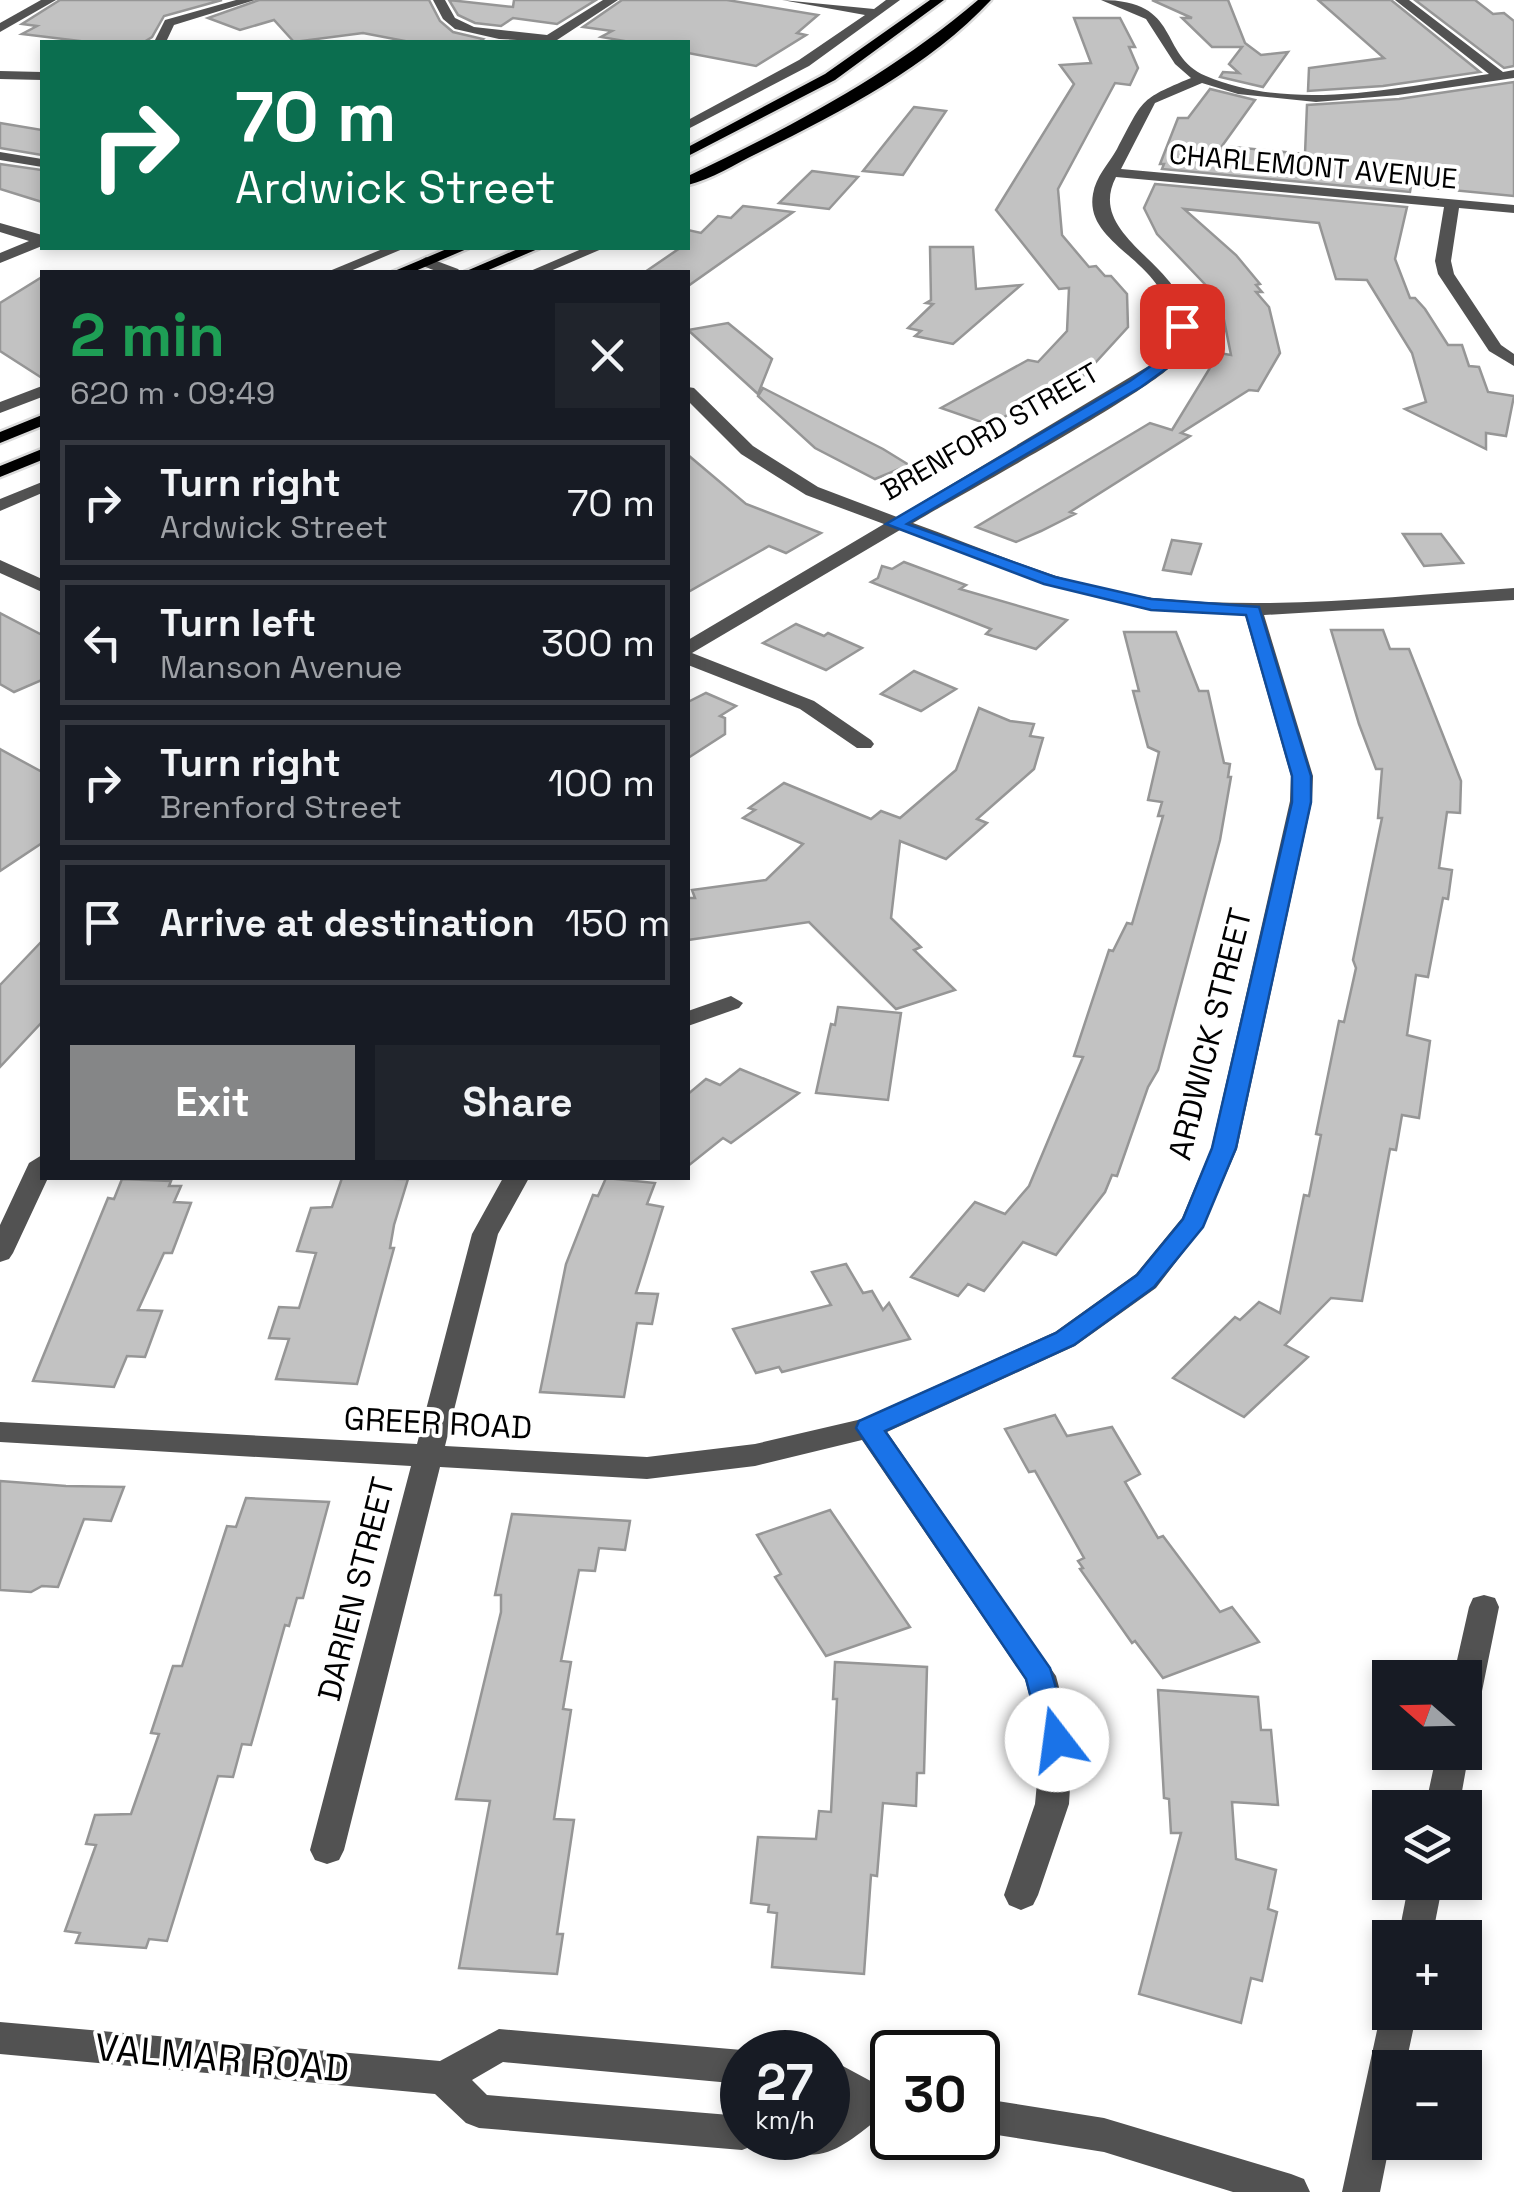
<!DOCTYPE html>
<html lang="en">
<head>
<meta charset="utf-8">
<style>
  :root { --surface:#171b24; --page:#20242c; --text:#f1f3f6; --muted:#9ea1a6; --line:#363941; --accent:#858687 }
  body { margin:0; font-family:"Space Grotesk",sans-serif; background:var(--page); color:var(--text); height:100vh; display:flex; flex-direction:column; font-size:38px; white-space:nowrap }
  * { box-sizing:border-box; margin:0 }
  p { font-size:32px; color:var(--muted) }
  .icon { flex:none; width:55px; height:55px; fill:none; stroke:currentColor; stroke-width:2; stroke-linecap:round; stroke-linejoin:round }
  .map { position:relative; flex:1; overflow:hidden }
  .side { position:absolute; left:40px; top:270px; width:650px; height:910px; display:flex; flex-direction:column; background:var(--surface); border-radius:0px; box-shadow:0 5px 15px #0003 }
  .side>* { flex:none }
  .top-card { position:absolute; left:40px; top:40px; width:650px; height:210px; border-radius:0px; box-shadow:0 5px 15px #0003; background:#0b6e4f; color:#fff; overflow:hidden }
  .needle { width:65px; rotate:290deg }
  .tools { position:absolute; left:1372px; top:1660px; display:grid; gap:20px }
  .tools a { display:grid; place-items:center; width:110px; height:110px; border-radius:0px; background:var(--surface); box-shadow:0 5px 15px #0003; font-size:50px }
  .speed { position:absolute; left:720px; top:2030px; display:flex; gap:20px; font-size:50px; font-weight:700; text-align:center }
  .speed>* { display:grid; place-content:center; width:130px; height:130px; border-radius:50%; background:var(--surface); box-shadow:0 5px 15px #0003; line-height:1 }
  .speed small { font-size:25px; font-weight:400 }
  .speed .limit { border:5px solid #111; border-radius:15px; background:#fff; color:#111 }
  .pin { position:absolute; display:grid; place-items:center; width:85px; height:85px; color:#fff; margin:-42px; border-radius:20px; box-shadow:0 5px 15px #0006 }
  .me { position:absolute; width:110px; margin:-55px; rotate:345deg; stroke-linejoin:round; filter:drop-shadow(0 0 8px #0008) }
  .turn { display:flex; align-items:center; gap:35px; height:210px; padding:0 30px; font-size:45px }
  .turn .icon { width:130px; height:130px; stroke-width:2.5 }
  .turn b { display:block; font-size:70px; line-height:85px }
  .round { display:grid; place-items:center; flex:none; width:105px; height:105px; border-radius:0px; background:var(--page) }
  .overview { display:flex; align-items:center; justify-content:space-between; height:170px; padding:0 30px }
  h1 { font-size:60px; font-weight:700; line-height:75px; color:#1e9e55 }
  .action { display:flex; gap:20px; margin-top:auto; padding:20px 30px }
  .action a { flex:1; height:115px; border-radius:0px; background:var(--accent); color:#fff; font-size:40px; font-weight:700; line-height:115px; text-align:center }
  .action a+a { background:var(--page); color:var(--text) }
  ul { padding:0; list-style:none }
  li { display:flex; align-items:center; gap:30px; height:125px; margin:0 20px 15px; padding:0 10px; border:5px solid var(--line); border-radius:0px }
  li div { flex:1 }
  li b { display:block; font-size:38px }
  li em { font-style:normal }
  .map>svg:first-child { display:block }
  .building { fill:#c2c2c2; stroke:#969696; stroke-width:2.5 }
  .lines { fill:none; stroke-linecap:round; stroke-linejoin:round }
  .major-casing { stroke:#dbdbdb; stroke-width:5 }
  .minor { fill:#525252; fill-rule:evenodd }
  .major { fill:#000; fill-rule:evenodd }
  .route { fill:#1a73e8; stroke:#114b97; stroke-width:2.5 }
  .labels { text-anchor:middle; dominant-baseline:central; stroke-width:8; stroke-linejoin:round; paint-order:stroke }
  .far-street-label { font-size:28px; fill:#000; stroke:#fff }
  .street-label { font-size:32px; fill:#000; stroke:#fff }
  .near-street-label { font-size:38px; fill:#000; stroke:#fff }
</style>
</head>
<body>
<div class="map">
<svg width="1514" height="2192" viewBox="0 0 1514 2192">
  <rect width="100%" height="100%" fill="#fff"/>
  <g class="building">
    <polygon points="60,0 222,0 164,16 152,37 144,42 88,42 22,34 37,26 22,24"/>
    <polygon points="259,0 429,0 440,21 453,32 483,39 479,42 410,42 363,33 294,42 274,20 240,30 208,18"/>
    <polygon points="449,0 513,7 514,0 596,0 557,24 513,18 501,26 475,23 458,15"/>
    <polygon points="622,0 727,0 818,15 797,33 806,35 756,66 688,53 688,42 630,42 601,37 612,31 583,27"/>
    <polygon points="1152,0 1228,0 1245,43 1261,55 1288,52 1263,87 1220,77 1223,72 1239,73 1229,64 1242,47 1212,47 1182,18 1192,18"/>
    <polygon points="1318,0 1391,0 1480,72 1383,86 1308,91 1309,68 1384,58"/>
    <polygon points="1415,0 1475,0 1493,14 1504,13 1514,21 1514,66 1504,68"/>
    <polygon points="1074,18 1120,18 1135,47 1129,47 1138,68 1130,85 1115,83 1058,189 1062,235 1089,267 1096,266 1105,276 1111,276 1127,294 1128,327 1075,385 1062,384 990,425 941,408 1028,360 1038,362 1067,331 1069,288 1059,289 996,210 1074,84 1060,65 1091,63"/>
    <polygon points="1514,82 1514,196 1411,186 1410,192 1162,169 1164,164 1160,164 1178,118 1188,118 1210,89 1255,100 1222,146 1305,154 1307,105 1399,99"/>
    <polygon points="914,107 946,111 903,175 863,171"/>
    <polygon points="0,123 42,130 42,155 0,148"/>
    <polygon points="0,164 42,170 42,202 0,189"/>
    <polygon points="812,171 858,177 829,209 779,203"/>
    <polygon points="1155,184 1407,207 1395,259 1410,298 1415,298 1425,309 1448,345 1462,345 1469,366 1479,367 1488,392 1514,396 1506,436 1486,433 1486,449 1405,409 1426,402 1412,353 1367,280 1336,279 1319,223 1184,209 1236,255 1260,284 1256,285 1262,292 1256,292 1269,307 1280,353 1258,391 1249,390 1181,433 1190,436 1070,512 1075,514 1041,531 1016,542 976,527 1150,423 1172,430 1219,353 1231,355 1220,300 1157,234 1144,208"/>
    <polygon points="743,206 793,212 688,286 688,272 645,272 680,248 688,248 688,230 701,233 718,216 731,218"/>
    <polygon points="930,247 973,247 976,289 1021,285 953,344 915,336 921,331 908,328 933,304 926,303 931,300"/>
    <polygon points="42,277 42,378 0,351 0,303"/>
    <polygon points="728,323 772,359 758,394 688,330"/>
    <polygon points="763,388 883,449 909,465 875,479 815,448 758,396"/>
    <polygon points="688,455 746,504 821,533 786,553 769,546 688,592"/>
    <polygon points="1403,534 1441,534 1463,563 1424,566"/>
    <polygon points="1172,540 1201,544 1191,574 1163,570"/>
    <polygon points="904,562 966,585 960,589 1067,620 1036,649 986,634 991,629 871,582 878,578 882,566 892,569"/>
    <polygon points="0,613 42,635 42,680 14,692 0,684"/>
    <polygon points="796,624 824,636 828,633 862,648 826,670 763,643"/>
    <polygon points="1331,630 1383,630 1390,649 1409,649 1461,781 1460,813 1447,812 1439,868 1452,870 1448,899 1443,898 1428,977 1416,975 1407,1035 1430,1041 1419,1118 1402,1115 1396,1150 1390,1149 1362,1301 1331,1298 1285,1345 1308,1357 1244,1417 1173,1378 1235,1317 1240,1320 1259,1302 1280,1313 1304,1195 1309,1196 1321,1135 1316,1134 1339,1021 1344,1022 1356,968 1353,960 1382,818 1378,818 1382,769 1376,769 1359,724"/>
    <polygon points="1124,632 1176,632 1199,691 1208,691 1224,763 1230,764 1228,777 1231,777 1220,840 1158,1070 1148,1087 1117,1176 1112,1175 1105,1192 1056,1255 1023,1242 984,1291 968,1284 958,1296 911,1277 975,1202 1005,1214 1029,1186 1083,1057 1074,1056 1109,950 1113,951 1127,923 1132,924 1163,816 1158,816 1162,802 1148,800 1159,752 1148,747 1133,691 1139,691"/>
    <polygon points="914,671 956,689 921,711 881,694"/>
    <polygon points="706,693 736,706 720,716 725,718 725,734 688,758 688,702"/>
    <polygon points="979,708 1010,721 1034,724 1030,736 1043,738 1034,769 977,819 987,823 946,859 900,841 891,918 921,947 914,950 955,990 896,1009 809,922 688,940 688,898 695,898 692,890 766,880 803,844 743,818 755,810 749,808 784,783 871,819 881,811 900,818 956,770"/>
    <polygon points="0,749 42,772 42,843 0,871"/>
    <polygon points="42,941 42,1022 0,1067 0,985"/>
    <polygon points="838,1007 901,1013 888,1100 816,1093 831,1024 835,1025"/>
    <polygon points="740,1069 799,1093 731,1143 723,1138 688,1166 688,1094 706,1079 720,1085"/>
    <polygon points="342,1178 408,1179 394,1225 390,1248 394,1248 357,1384 276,1379 289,1339 269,1338 279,1307 299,1308 316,1253 297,1251 311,1208 332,1207"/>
    <polygon points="606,1178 655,1183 647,1204 663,1207 636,1293 658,1294 652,1324 637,1323 624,1397 540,1392 566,1264 593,1195 598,1196"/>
    <polygon points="122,1179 171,1181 169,1186 181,1186 174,1202 191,1203 172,1253 164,1253 138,1310 162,1311 145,1357 127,1356 114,1387 33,1381 108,1198 114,1199"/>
    <polygon points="846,1264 863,1293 872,1291 883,1310 889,1303 910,1339 782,1372 779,1367 756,1373 733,1329 831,1305 812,1272"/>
    <polygon points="1055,1415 1067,1436 1112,1427 1140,1474 1125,1482 1158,1538 1163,1536 1220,1612 1232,1607 1259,1642 1163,1678 1135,1641 1132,1643 1080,1569 1083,1568 1078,1561 1084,1558 1035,1471 1029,1472 1005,1429"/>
    <polygon points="0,1481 66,1486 124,1487 111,1521 84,1519 58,1587 42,1586 31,1592 0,1590"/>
    <polygon points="246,1498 329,1502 303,1598 297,1598 289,1626 285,1625 251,1745 242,1744 233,1777 218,1776 167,1941 149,1939 146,1948 76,1943 80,1933 65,1931 96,1845 86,1844 95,1815 131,1814 159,1734 151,1733 173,1666 182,1666 227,1526 236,1527"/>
    <polygon points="830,1510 910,1627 826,1656 775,1577 781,1574 757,1535"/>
    <polygon points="512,1514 630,1521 625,1550 599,1548 595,1571 579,1570 561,1661 571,1662 563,1709 571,1710 554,1819 574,1820 557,1934 563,1934 557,1974 459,1968 490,1801 456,1799 501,1612 501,1595 495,1595"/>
    <polygon points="835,1662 927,1667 924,1773 917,1773 916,1806 883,1803 877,1876 871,1875 864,1974 772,1967 777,1913 768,1912 769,1905 751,1903 758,1837 816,1839 819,1811 831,1812 837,1699 833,1699"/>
    <polygon points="1158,1690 1258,1697 1261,1730 1271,1730 1278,1805 1232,1802 1236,1859 1276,1870 1268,1909 1277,1912 1262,1981 1251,1978 1241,2023 1139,1994 1181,1833 1171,1833 1169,1799 1164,1798"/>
  </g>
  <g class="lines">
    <g class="major-casing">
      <g id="major">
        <polygon points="930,0 944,0 835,80 688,156 688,147 825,74"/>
        <path d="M978,0H991C929,67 839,113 758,153C735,164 712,179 688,185V176C791,127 890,75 978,0Z"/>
        <polygon points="449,248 469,248 413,272 392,272"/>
        <polygon points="520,248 540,248 484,272 464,272"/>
        <polygon points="42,415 42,426 0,443 0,432"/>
        <polygon points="42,449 42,460 0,477 0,466"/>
      </g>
    </g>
    <g class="minor">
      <polygon points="41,0 56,0 0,32 0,23"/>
      <polygon points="236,0 255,0 174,25 166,42 154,42 165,20"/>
      <polygon points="433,0 445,0 455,18 474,27 547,35 603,0 618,0 554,42 499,39 455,29 443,19"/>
      <polygon points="782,0 874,9 886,0 900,0 809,66 688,129 688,120 799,60 865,15"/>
      <path d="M1101,0C1183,0 1157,55 1206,76C1293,113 1400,87 1489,74L1395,0H1409L1503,72L1514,70V78L1398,95L1316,102L1238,94L1202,83L1155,103L1121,169L1514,205V213L1459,208L1451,261L1454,274L1501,345L1514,354V366L1489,351L1438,274L1435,261L1444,207L1116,177C1079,248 1225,271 1178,359C1164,384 953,499 913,523C991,551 1071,589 1154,598C1273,611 1395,596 1514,588V600L1264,615L1313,776L1312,801L1237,1149L1203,1227L1156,1288L1075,1346L887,1432L1056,1676L1073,1740L1069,1804L1038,1895L1033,1905L1021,1910L1009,1905L1004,1895L1035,1804L1041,1740L1025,1679L862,1440L755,1466L647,1479L440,1467L344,1850L339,1860L327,1864L315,1860L310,1850L411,1466L0,1442V1422L417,1444L472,1234L503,1178H529L498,1234L445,1446L647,1457L755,1444L862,1419L1055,1332L1136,1274L1182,1218L1211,1149L1290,801L1291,776L1245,615L1151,610L1050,586L900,530L692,653L814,701L871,740L874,744L871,748H857L800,709L688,665V640L884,524L806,495L741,454L688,401V387L694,388L753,446L818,487L897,517L1162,358C1200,264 1082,255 1093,194C1096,176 1108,165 1117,149C1144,99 1138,100 1191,78L1175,64L1146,19Z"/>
      <polygon points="0,71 42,72 42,80 0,79"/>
      <polygon points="0,152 42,159 42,167 0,160"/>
      <polygon points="0,223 42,235 42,246 0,263 0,253 29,241 0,232"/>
      <polygon points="385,248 405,248 348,272 327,272"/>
      <polygon points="584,248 604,248 548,272 528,272"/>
      <path d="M426,257L458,269L461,272C446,273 430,272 418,262Z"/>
      <polygon points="42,386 42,397 0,413 0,402"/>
      <polygon points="42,482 42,493 0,511 0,499"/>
      <polygon points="0,560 42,579 42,592 0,573"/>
      <polygon points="731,996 743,1003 739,1008 688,1026 688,1011"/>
      <polygon points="42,1155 42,1178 48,1178 13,1253 9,1259 0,1262 0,1225 29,1163"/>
      <polygon points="1484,1595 1495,1598 1499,1607 1481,1696 1476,1705 1465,1709 1465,1678 1453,1678 1469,1607 1473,1598"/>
      <polygon points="1465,1744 1469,1752 1459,1808 1425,1808 1437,1752 1465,1752"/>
      <polygon points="1409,1882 1443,1882 1432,1938 1398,1938"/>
      <polygon points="1390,1999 1390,2012 1417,2012 1405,2068 1390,2068 1390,2142 1380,2192 1342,2192 1381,2012"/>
      <polygon points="0,2022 440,2061 499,2029 742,2050 747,2052 742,2052 742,2084 503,2062 472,2080 487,2095 742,2116 742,2138 758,2138 755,2145 742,2150 479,2128 466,2123 435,2094 0,2054"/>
      <path d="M828,2058L878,2085L892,2087V2121L878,2119C848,2142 825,2165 786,2150L781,2138H828V2113L842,2102L828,2094Z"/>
      <polygon points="978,2098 1104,2118 1291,2174 1304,2179 1310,2192 1233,2192 1104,2152 978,2132"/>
    </g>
    <use href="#major" class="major"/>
  </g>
  <polygon class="route" points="1176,323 1189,326 1174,363 1141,387 907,524 1055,577 1151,599 1259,607 1311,776 1311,802 1236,1148 1203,1227 1154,1287 1074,1345 885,1431 1050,1668 1072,1740 1067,1748 1057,1752 1047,1748 1042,1740 1026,1679 856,1428 859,1421 1056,1333 1137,1275 1183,1219 1212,1148 1292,802 1292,776 1246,615 1151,610 1044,584 886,524 1130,381 1162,358"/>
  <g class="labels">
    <g class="far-street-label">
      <text transform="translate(1313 166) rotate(5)">CHARLEMONT AVENUE</text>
      <text transform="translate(990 431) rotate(-30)">BRENFORD STREET</text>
    </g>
    <g class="street-label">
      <text transform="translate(1210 1034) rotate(-76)">ARDWICK STREET</text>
      <text transform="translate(438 1423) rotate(3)">GREER ROAD</text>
      <text transform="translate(356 1589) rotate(-76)">DARIEN STREET</text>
    </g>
    <g class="near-street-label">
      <text transform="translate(222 2058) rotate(5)">VALMAR ROAD</text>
    </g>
  </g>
</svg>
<div class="tools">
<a><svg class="needle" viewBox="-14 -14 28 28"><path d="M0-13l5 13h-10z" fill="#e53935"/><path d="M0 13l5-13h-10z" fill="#9ea1a6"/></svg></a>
<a><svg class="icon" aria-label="layers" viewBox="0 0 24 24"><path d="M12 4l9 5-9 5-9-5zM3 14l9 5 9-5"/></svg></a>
<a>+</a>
<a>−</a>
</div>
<div class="speed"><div>27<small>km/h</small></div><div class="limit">30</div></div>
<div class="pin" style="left:1182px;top:326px;background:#d93025"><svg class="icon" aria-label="arrive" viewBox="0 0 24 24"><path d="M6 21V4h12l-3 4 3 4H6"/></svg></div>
<svg class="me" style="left:1057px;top:1740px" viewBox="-20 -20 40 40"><circle r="19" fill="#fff"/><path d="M0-13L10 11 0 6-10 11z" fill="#1a73e8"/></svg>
<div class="top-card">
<div class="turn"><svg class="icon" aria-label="right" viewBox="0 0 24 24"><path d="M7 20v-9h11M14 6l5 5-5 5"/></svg><div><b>70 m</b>Ardwick Street</div></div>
</div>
<section class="side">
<div class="overview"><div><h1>2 min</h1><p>620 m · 09:49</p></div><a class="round"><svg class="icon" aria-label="close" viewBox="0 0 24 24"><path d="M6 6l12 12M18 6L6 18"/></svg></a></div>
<ul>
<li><svg class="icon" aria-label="right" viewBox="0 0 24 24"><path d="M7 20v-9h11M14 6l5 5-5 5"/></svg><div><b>Turn right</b><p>Ardwick Street</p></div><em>70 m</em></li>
<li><svg class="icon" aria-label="left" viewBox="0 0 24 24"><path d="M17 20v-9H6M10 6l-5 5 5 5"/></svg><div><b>Turn left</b><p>Manson Avenue</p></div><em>300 m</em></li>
<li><svg class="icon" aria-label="right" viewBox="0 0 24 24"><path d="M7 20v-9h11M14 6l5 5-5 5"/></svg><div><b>Turn right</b><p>Brenford Street</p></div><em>100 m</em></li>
<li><svg class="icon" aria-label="arrive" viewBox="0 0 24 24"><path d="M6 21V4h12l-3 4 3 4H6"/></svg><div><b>Arrive at destination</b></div><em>150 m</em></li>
</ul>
<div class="action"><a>Exit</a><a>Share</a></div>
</section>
</div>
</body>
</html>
